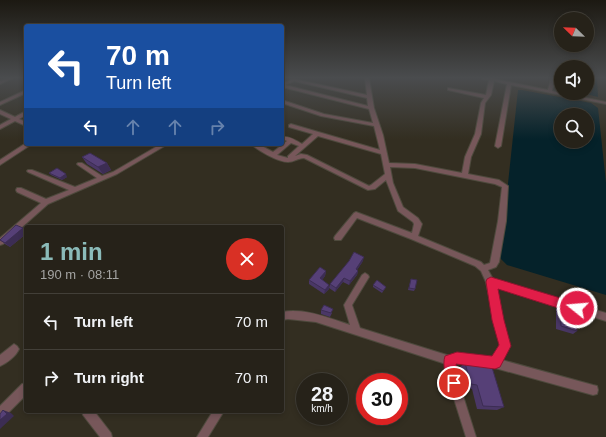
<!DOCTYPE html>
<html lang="en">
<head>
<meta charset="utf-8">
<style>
  :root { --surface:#262219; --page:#322f26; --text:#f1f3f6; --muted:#a4a4a2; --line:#423f38; --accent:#8bbbb9 }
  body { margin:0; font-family:Arial,sans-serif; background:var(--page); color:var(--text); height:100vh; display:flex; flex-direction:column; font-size:15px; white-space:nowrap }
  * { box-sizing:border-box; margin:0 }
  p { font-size:13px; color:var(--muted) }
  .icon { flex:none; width:22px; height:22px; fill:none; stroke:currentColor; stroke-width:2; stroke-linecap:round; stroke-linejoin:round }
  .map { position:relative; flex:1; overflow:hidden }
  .details { position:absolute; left:24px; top:225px; width:260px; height:188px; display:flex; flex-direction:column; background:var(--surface); border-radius:4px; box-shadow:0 2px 6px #0003,0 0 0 1px var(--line) }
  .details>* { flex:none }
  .top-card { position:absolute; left:24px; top:24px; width:260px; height:122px; border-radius:4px; box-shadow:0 2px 6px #0003,0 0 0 1px var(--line); background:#1a4fa0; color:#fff; overflow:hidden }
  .needle { width:26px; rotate:293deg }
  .controls { position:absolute; left:554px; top:12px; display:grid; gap:8px }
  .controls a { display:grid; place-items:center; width:40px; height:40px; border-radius:50%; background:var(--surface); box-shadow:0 2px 6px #0003,0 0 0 1px var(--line); font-size:20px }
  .speed { position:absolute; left:296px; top:373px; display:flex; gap:8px; font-size:20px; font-weight:700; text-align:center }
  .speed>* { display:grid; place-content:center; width:52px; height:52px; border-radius:50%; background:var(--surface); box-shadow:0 2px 6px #0003,0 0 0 1px var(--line); line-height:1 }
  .speed small { font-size:10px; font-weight:400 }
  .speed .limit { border:6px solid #d22; background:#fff; color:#111 }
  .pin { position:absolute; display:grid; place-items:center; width:34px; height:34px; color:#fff; margin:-17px; border:2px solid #fff; border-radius:50%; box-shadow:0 1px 4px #0007 }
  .me { position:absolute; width:44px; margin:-22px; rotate:287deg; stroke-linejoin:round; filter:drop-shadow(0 0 3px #0008) }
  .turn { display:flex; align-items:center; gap:14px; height:84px; padding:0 16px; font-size:18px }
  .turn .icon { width:52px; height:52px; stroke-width:2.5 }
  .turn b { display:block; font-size:28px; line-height:34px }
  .lanes { display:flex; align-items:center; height:38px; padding:0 16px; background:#0003; justify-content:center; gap:20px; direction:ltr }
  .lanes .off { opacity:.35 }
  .round { display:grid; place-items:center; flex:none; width:42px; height:42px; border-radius:21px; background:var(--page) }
  .head { display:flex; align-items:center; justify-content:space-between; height:68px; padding:0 16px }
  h1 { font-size:24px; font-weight:700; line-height:30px; color:var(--accent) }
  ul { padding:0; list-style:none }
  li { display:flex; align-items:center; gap:12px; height:56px; padding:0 16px; border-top:1px solid var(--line) }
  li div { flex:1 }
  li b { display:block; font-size:15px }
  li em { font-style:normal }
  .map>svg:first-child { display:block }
  .water { fill:#05222a; fill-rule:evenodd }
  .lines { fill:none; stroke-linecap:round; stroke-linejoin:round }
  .minor-casing { stroke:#4e4a3d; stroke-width:2 }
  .minor { fill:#77575a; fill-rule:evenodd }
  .wall { fill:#4a3766 }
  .shaded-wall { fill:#3c2d53 }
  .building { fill:#564077; stroke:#3c2d53 }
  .route { fill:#e11d48; stroke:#92132f }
</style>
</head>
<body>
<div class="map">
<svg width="606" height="437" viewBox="0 0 606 437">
  <rect width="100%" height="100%" fill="#332e21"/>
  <g class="water">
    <polygon points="587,78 597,78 598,97 586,94"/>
    <path d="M518,90H522L591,103L598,108L606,183V295L507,265L500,258ZM561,115H587V141H561Z"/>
  </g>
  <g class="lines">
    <g class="minor-casing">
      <g id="minor">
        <polygon points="8,78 13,78 0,84 0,81"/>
        <path d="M365,78H369L374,108L383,135L389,163L415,164L462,173L465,157L475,134L481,103L484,98L448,90V88L486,95L489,80L482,79V78H494V79L548,90L551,78H561V80L555,79L552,91L606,102V104L511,85L501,146L498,148L495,146L507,84L494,81L491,95L485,103L481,134L471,157L468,174L499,180L508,186L506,221L499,262L496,267L488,270L493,279L606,313V321L496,287L502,319L510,346L502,360L593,385L597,386L598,390L597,394L593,395L495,368L457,363L455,364L459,383L476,437H466L449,383L446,364L316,322L288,319L282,320V312C305,308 329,318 350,325L344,305L362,275L365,273L368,275L369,277L352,305L360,328L450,356L457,353L493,358L500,345L486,282L481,271L475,266L411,239L357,218L341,240H335L334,238L335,236L354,213L356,212L412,233L414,224L413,222L398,211L386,180L375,189L368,190L304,158C298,158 294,162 288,162C278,162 259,151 251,144H258L273,152L287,141L283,139V137C290,136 296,141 302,144L313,134L289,127V125L291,124L380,150L374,126L321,116L282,103V100L324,114L373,123L369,109L282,87V83L294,79L367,95ZM294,81L367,98L368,106L285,85ZM318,136L381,154L385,174L371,185L369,186L307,155L301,154L295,156ZM291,143L299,146L288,156V158L277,155ZM390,167L415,168L495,184L502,187L498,221L490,263L484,265L481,262L418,236L422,224L418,218L403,207L393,183Z"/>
        <polygon points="26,90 26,93 0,105 0,102"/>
        <polygon points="0,110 15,117 26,111 26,115 19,119 26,122 26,126 15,121 0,129 0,125 11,119 0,114"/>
        <polygon points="26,143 32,144 0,165 0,160"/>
        <polygon points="161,144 168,144 117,174 48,204 3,244 0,245 0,238 41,203 17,192 16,190 17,188 21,188 46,199 69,190 28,172 27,171 28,170 32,170 75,187 97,178 78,165 77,164 78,163 82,163 102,176 113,172"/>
        <path d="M14,344L17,346L19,349C16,356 7,363 0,366V355Z"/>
        <polygon points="26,383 26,395 4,417 0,418 0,406 22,384"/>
        <polygon points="82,411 94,411 111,433 112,437 100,437 83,415"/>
        <polygon points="213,411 224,411 208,437 197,437"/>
      </g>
    </g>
    <use href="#minor" class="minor"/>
  </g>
  <g class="wall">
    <polygon points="82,157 107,163 111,170 103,174 87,164"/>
    <polygon points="49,173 67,177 62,180 51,175"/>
    <polygon points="26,231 26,234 10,247 5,244 0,240"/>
    <polygon points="363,261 357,270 358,271 357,275 349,285 343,282 335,292 329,288 330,284"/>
    <polygon points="326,271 325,276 322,280 329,289 324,294 309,284 309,280"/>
    <polygon points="411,279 415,289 414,291 408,290"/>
    <polygon points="373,285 386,287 382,293 373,287"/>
    <polygon points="560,305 568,318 577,331 573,334 556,329 556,309"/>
    <polygon points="321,310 332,313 330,317 321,314"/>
    <polygon points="465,363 504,407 497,410 477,409 472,389 465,388 460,367"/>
  </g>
  <g class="shaded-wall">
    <polygon points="107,163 111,170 103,174 98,167"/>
    <polygon points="66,174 67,177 62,180 60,178"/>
    <polygon points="23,228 26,231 26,234 10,247 5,243"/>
    <polygon points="364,257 363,261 355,273 356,269"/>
    <polygon points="326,271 325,276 320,283 320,278"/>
    <polygon points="358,271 357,275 349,285 350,281"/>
    <polygon points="344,278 343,282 335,292 336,288"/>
    <polygon points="329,285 329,289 324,294 325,290"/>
    <polygon points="3,410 11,413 14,416 0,429 0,420"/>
    <polygon points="65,411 73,411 69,414 64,412"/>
  </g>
  <g class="building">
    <polygon points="90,153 107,163 98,167 82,157"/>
    <polygon points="57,168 66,174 60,178 49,173"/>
    <polygon points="16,225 23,228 5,243 0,240"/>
    <polygon points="354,252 364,257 356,269 358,271 350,281 344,278 336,288 330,284 349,261"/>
    <polygon points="320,267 326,271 320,278 329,285 325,290 309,280"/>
    <polygon points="411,279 417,280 415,289 409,288"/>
    <polygon points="377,280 386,287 383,291 373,285"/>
    <polygon points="324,305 333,309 331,313 321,310"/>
    <polygon points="560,305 567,308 568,318 576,321 577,331 561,326"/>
    <polygon points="465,363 491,364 504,407 483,406 477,385 471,384"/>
    <polygon points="3,410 7,414 0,420 0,414"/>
  </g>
  <linearGradient id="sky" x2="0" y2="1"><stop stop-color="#1c1912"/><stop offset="0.56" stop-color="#4a4c4e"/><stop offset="1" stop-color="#4a4c4e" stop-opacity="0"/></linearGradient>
  <rect width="606" height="139" fill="url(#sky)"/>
  <path class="route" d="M491,277L577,303L581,305L583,308L581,312L577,314L498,289L504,320L511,346L500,367L495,369L456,364L460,383L459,387L454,389L449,387C446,379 442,365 445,356L457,352L492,356L499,345L492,320L486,282L487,279Z"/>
</svg>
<div class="controls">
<a><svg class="needle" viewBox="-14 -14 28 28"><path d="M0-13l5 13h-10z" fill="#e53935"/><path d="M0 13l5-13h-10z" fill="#a4a4a2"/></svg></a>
<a><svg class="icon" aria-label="sound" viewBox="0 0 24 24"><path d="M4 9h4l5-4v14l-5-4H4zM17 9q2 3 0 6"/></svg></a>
<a><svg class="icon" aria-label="search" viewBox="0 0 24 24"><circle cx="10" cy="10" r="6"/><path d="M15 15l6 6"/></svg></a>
</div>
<div class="speed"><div>28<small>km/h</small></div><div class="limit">30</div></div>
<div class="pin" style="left:454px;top:383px;background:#d93025"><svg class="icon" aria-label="arrive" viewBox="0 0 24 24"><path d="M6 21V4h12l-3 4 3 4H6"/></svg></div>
<svg class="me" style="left:577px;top:308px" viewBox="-20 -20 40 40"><circle r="17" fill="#e11d48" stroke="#fff" stroke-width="3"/><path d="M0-11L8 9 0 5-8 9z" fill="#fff"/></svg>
<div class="top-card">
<div class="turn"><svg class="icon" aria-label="left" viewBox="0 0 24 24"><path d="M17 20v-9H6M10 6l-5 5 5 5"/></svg><div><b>70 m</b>Turn left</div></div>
<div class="lanes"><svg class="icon" aria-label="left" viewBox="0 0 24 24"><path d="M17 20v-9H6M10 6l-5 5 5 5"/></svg><svg class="icon off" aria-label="ahead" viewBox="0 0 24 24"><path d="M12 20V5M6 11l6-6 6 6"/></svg><svg class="icon off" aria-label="ahead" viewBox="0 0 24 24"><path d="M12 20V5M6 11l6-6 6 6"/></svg><svg class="icon off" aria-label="right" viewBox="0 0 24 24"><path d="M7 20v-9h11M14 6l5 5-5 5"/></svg></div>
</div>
<section class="details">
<div class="head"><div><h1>1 min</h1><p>190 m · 08:11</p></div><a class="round" style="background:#d93025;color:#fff"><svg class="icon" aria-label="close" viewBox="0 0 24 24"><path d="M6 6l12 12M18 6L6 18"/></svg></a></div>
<ul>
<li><svg class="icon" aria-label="left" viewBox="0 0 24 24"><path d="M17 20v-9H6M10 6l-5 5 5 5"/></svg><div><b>Turn left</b></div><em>70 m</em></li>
<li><svg class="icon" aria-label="right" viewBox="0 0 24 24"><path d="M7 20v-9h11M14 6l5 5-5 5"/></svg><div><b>Turn right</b></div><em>70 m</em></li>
</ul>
</section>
</div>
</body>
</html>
